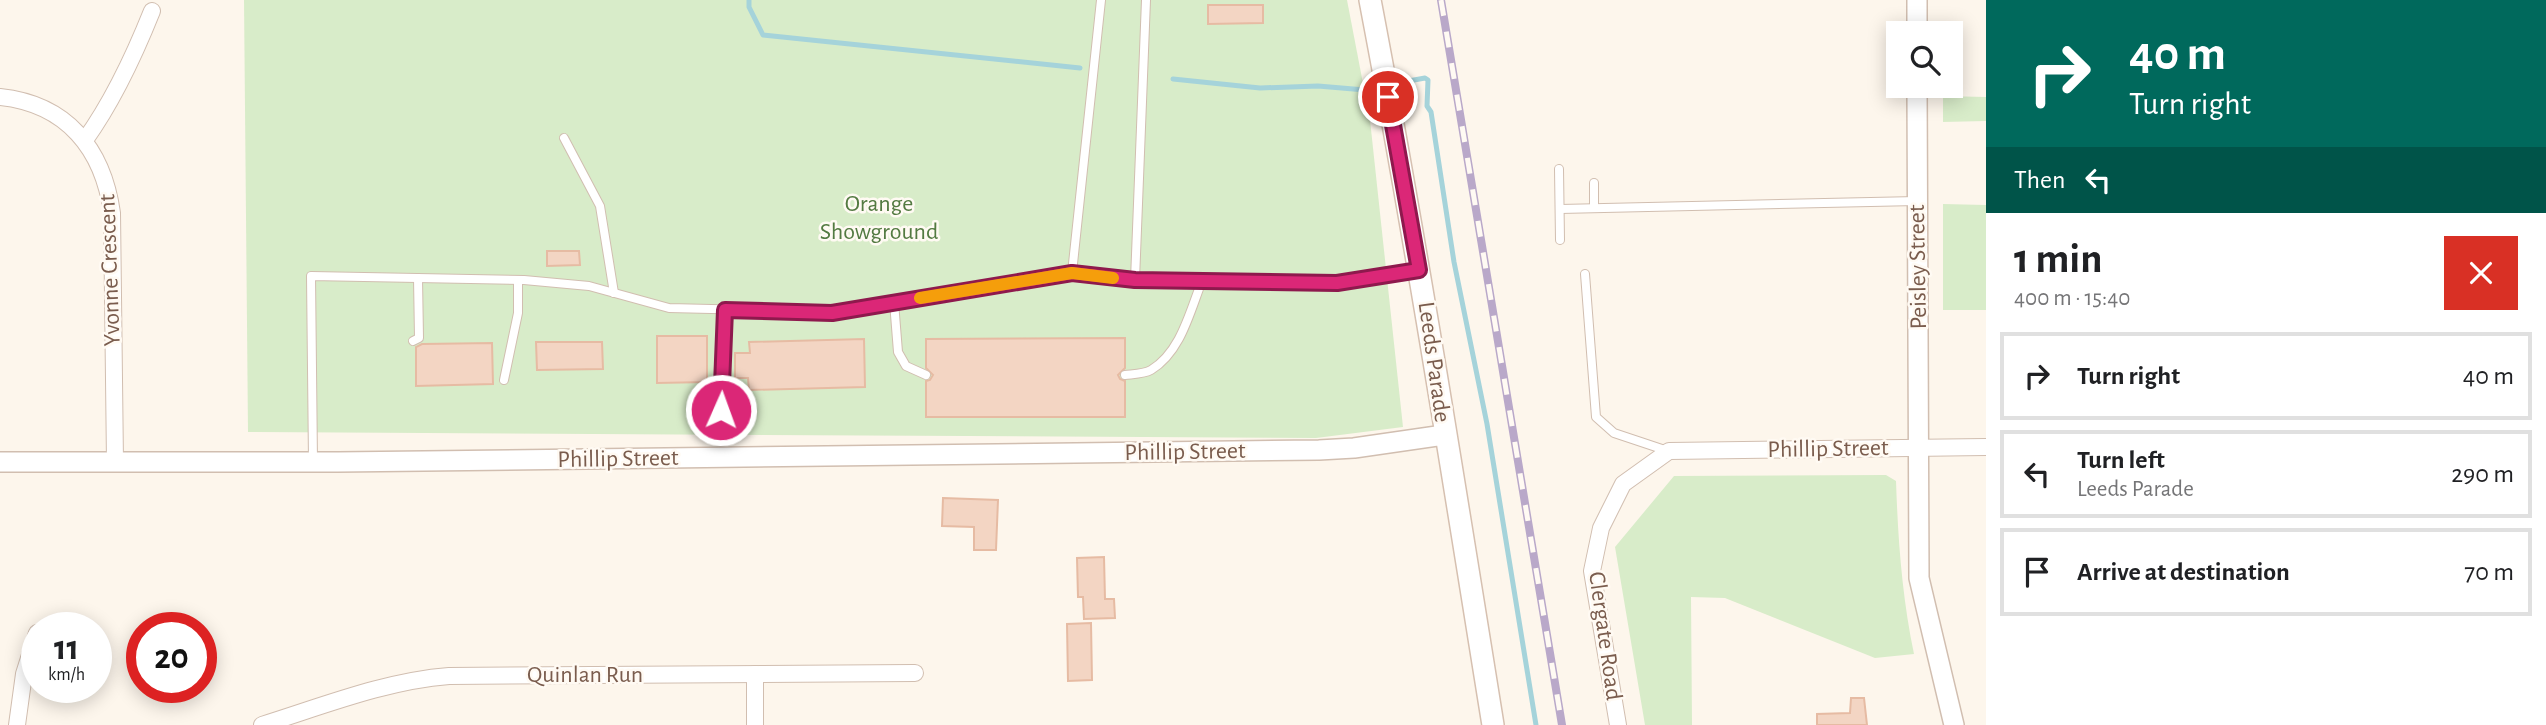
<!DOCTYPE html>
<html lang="en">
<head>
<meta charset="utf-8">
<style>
  :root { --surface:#fff; --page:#f6f6f6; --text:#202124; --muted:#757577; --line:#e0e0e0 }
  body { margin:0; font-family:"Alegreya Sans",sans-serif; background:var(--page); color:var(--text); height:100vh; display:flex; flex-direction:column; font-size:26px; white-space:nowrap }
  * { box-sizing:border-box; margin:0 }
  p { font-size:23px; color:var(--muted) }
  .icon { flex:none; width:38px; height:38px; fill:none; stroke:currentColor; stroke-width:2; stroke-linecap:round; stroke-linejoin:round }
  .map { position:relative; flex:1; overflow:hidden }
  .panel { display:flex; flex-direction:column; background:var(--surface); width:560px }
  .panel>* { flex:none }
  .hud { background:#00695c; color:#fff; overflow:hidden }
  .fabs { position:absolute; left:1886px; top:21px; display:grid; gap:14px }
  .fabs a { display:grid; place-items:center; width:77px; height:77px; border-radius:0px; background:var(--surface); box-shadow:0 4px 18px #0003; font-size:35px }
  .speed { position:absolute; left:21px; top:612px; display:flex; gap:14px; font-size:35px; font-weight:700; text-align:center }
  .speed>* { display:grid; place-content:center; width:91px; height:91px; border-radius:50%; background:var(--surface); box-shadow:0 4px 18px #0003; line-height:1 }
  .speed small { font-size:18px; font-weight:400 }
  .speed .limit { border:10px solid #d22; background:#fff; color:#111 }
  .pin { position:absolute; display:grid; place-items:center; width:60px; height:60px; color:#fff; margin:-30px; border:4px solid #fff; border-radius:50%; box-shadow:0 2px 7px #0007 }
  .me { position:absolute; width:77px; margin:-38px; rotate:2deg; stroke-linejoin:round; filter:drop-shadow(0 0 5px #0008) }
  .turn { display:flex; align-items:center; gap:24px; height:147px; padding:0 28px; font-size:32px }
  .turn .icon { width:91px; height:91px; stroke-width:2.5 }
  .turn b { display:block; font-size:49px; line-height:60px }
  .then { display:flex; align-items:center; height:66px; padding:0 28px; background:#0003; gap:14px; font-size:26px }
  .round { display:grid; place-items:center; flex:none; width:74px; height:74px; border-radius:0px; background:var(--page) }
  .summary { display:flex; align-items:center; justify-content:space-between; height:119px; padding:0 28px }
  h1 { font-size:42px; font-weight:700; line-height:52px }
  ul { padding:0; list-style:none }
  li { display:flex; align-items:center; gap:21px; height:88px; margin:0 14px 10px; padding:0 14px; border:4px solid var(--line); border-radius:0px }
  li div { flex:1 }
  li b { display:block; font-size:26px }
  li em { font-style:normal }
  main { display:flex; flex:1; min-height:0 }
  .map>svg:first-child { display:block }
  .green { fill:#d8ecc9 }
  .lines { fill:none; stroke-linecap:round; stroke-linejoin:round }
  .stream { stroke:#a5d3da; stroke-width:5 }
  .building { fill:#f3d5c3; stroke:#e6bba3; stroke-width:2 }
  .service-casing { stroke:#d1beb0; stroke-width:10 }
  .minor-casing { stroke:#d1beb0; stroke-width:18 }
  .tertiary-casing { stroke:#d1beb0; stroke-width:22 }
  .secondary-casing { stroke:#d6c0b0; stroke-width:24 }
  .service { stroke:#fff; stroke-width:8 }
  .minor { stroke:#fff; stroke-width:16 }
  .tertiary { stroke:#fff; stroke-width:19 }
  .secondary { stroke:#fff; stroke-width:21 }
  .rail-casing { stroke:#b9a8c9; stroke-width:8 }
  .rail { stroke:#fffaf3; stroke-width:5; stroke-dasharray:16; stroke-linecap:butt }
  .route-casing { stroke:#8e194d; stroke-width:18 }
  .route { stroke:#db2777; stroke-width:12 }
  .slow { stroke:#f59e0b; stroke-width:12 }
  .labels { text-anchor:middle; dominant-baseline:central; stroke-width:5; stroke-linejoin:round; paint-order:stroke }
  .park-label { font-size:24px; fill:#537a41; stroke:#fffaf3 }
  .street-label { font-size:24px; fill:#7a5c4d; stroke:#fffaf3 }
</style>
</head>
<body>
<main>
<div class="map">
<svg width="1986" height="725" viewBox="0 0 1986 725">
  <rect width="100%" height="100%" fill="#fdf6ec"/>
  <g class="green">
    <polygon points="244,0 1347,0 1370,120 1403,427 1316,438 248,432"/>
    <polygon points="1943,96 1986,97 1986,121 1943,122"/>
    <polygon points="1943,204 1986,205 1986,310 1943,310"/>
    <path d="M1886,475L1896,481C1898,540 1902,596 1914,654L1875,658L1725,598L1691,597L1692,725H1645L1615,547L1674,476Z"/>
  </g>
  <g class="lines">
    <g class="stream">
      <polyline points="749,0 749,7 763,35 1080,68"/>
      <polyline points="1173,79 1260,88 1318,86 1365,90"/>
      <polyline points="1403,82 1425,78 1428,80 1427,106 1431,112 1454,262 1487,424 1536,725"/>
    </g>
  </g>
  <g class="building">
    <polygon points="1208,5 1263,5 1263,23 1208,24"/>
    <polygon points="547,251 579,251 580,265 547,266"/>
    <polygon points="657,336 707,336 707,382 657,383"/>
    <polygon points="1125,338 1125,368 1118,375 1120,379 1125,381 1125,417 926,417 926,381 930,380 933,375 926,368 926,339"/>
    <polygon points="864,339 865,387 749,390 748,378 735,378 735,353 750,353 749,342"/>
    <polygon points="536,342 602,342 603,369 537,370"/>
    <polygon points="492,343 493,384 416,386 416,347 422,344"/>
    <polygon points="943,498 998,500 996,550 974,550 974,527 942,526"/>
    <polygon points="1104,557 1105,599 1114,599 1115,618 1084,619 1083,597 1078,597 1077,558"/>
    <polygon points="1091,623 1092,680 1068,681 1067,624"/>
    <polygon points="1851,698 1864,698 1867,725 1817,725 1817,714 1850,713"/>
  </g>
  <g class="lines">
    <g class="service-casing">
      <g id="service">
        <polyline points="564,138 600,206 614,293"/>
        <polyline points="1559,169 1560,240"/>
        <polyline points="1594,208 1594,183"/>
        <polyline points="1560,209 1917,201"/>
        <polyline points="1072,273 1101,0"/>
        <polyline points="1585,274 1596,417 1614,433 1668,451"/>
        <polyline points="1135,280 1146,0"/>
        <polyline points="894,302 898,352 906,366 926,375"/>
        <polyline points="413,341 419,338 418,278"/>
        <path d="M1125,375C1133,374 1144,374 1151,370C1181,352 1190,311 1202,281"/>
        <polyline points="504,380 518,313 518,280"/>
        <polyline points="720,434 725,310"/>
        <polyline points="313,462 311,276 524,280 589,286 669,308 832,312 1072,273 1135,280 1337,283 1416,270"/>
      </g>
    </g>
    <g class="minor-casing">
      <g id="minor">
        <path d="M0,97C67,104 103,149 112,213L115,462"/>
        <path d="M85,140C113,101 134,56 152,11"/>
        <polyline points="17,725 24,674 37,633"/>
        <path d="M262,725C323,706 385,681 449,676L915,673"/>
        <polyline points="755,725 755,674"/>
        <polyline points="1618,725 1592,571 1601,528 1623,484 1669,451 1986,447"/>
      </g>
    </g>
    <g class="tertiary-casing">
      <g id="tertiary">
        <polyline points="1917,33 1917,0"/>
        <polyline points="1917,86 1919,578 1954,725"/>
        <polyline points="0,462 338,462 1319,450 1354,448 1444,435"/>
      </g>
    </g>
    <g class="secondary-casing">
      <path id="secondary" d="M1370,0C1416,241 1454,483 1493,725"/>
    </g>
    <use href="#service" class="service"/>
    <use href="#minor" class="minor"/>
    <use href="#tertiary" class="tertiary"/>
    <use href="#secondary" class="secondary"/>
    <g class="rail-casing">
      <polyline id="rail" points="1441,0 1562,725"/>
    </g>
    <use href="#rail" class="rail"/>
  </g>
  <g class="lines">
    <g class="route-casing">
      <polyline id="route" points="721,410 725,310 832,313 1072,273 1135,280 1337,283 1419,270 1388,97"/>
    </g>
    <use href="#route" class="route"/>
    <polyline class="slow" points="920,298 1072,273 1113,278"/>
  </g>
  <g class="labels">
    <g class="park-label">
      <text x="879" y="204">Orange<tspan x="879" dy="28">Showground</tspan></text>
    </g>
    <g class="street-label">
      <text transform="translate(1918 267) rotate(-91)">Peisley Street</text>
      <text transform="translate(110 270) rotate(-92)">Yvonne Crescent</text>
      <text transform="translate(1434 362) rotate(82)">Leeds Parade</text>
      <text transform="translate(1828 449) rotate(-1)">Phillip Street</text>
      <text transform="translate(1185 452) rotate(-1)">Phillip Street</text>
      <text transform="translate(618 459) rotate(-1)">Phillip Street</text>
      <text transform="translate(1605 636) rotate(82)">Clergate Road</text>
      <text x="585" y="675">Quinlan Run</text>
    </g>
  </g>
</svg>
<div class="fabs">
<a><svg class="icon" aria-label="search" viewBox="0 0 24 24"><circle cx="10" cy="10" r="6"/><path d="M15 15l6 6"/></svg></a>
</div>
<div class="speed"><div>11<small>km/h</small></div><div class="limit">20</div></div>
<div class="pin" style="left:1388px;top:97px;background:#d93025"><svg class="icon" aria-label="arrive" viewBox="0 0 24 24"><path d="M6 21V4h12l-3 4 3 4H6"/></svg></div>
<svg class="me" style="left:721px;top:410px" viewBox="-20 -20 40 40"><circle r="17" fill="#db2777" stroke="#fff" stroke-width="3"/><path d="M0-11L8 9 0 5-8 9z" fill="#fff"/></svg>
</div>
<section class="panel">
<div class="hud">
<div class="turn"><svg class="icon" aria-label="right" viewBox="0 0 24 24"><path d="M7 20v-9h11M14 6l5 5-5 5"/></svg><div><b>40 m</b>Turn right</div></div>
<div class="then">Then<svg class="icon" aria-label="left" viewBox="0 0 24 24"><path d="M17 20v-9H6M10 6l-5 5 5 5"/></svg></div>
</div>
<div class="summary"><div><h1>1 min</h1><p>400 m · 15:40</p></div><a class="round" style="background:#d93025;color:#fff"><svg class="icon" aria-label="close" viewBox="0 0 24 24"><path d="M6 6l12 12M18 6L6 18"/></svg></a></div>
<ul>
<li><svg class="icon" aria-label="right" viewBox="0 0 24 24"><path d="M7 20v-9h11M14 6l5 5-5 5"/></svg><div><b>Turn right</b></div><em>40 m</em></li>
<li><svg class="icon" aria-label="left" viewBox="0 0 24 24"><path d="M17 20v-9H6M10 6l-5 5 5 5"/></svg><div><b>Turn left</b><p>Leeds Parade</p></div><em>290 m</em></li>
<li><svg class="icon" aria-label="arrive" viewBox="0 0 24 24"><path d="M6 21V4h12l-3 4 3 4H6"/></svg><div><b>Arrive at destination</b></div><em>70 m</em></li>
</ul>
</section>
</main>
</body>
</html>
